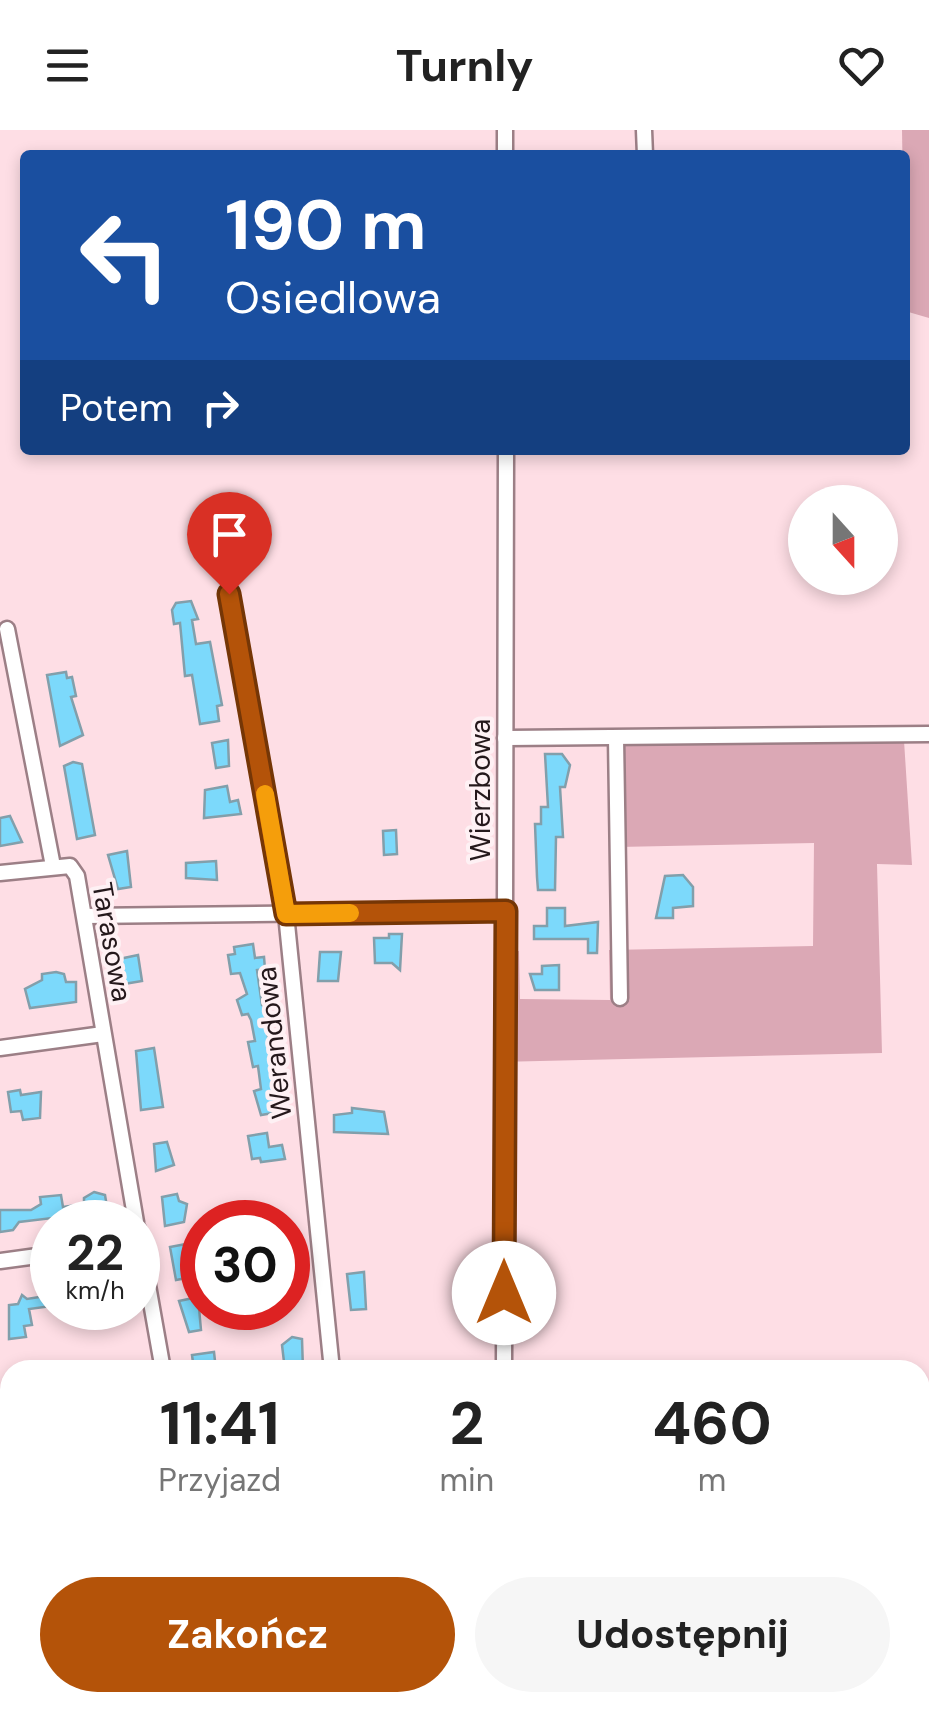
<!DOCTYPE html>
<html lang="pl">
<head>
<meta charset="utf-8">
<style>
  :root { --surface:#fff; --page:#f6f6f6; --text:#222; --muted:#767676; --accent:#b45309 }
  body { margin:0; font-family:"DM Sans",sans-serif; background:var(--page); color:var(--text); height:100vh; display:flex; flex-direction:column; font-size:38px; white-space:nowrap }
  * { box-sizing:border-box; margin:0 }
  p { font-size:32px; color:var(--muted) }
  .icon { flex:none; width:55px; height:55px; fill:none; stroke:currentColor; stroke-width:2; stroke-linecap:round; stroke-linejoin:round }
  .map { position:relative; flex:1; overflow:hidden }
  .side { position:absolute; left:0px; top:1230px; width:930px; height:352px; display:flex; flex-direction:column; background:var(--surface); border-radius:30px 30px 0 0; box-shadow:0 5px 15px #0003 }
  .side>* { flex:none }
  .guide { position:absolute; left:20px; top:20px; width:890px; height:305px; border-radius:10px; box-shadow:0 5px 15px #0003; background:#1a4fa0; color:#fff; overflow:hidden }
  .needle { width:65px; rotate:159deg }
  .buttons { position:absolute; left:788px; top:355px; display:grid; gap:20px }
  .buttons a { display:grid; place-items:center; width:110px; height:110px; border-radius:50%; background:var(--surface); box-shadow:0 5px 15px #0003; font-size:50px }
  .speed { position:absolute; left:30px; top:1070px; display:flex; gap:20px; font-size:50px; font-weight:700; text-align:center }
  .speed>* { display:grid; place-content:center; width:130px; height:130px; border-radius:50%; background:var(--surface); box-shadow:0 5px 15px #0003; line-height:1 }
  .speed small { font-size:25px; font-weight:400 }
  .speed .limit { border:15px solid #d22; background:#fff; color:#111 }
  .pin { position:absolute; display:grid; place-items:center; width:85px; height:85px; color:#fff; margin:-102px -42px; border-radius:50% 50% 50% 0; rotate:-45deg; box-shadow:0 0 10px #0007 }
  .pin .icon { rotate:45deg }
  .me { position:absolute; width:110px; margin:-55px; rotate:0deg; stroke-linejoin:round; filter:drop-shadow(0 0 8px #0008) }
  .turn { display:flex; align-items:center; gap:35px; height:210px; padding:0 40px; font-size:45px }
  .turn .icon { width:130px; height:130px; stroke-width:2.5 }
  .turn b { display:block; font-size:70px; line-height:85px }
  .then { display:flex; align-items:center; height:95px; padding:0 40px; background:#0003; gap:20px; font-size:38px }
  .eta { display:flex; justify-content:space-evenly; align-items:center; height:170px; text-align:center }
  .eta b { font-size:60px; font-weight:700; line-height:70px }
  .primary-button { display:flex; gap:20px; margin-top:auto; padding:20px 40px }
  .primary-button a { flex:1; height:115px; border-radius:60px; background:var(--accent); color:#fff; font-size:40px; font-weight:700; line-height:115px; text-align:center }
  .primary-button a+a { background:var(--page); color:var(--text) }
  header { display:flex; justify-content:space-between; align-items:center; height:130px; padding:0 40px; background:var(--surface); font-size:45px; font-weight:700 }
  .map>svg:first-child { display:block }
  .green { fill:#dba8b5 }
  .building { fill:#7cd9fb; stroke:#829fab; stroke-width:2.5 }
  .lines { fill:none; stroke-linecap:round; stroke-linejoin:round }
  .street-casing { stroke:#9c7f86; stroke-width:19 }
  .street { stroke:#fff; stroke-width:14 }
  .route-casing { stroke:#753606; stroke-width:25 }
  .route { stroke:#b45309; stroke-width:18 }
  .slow { stroke:#f59e0b; stroke-width:18 }
  .labels { text-anchor:middle; dominant-baseline:central; stroke-width:8; stroke-linejoin:round; paint-order:stroke }
  .street-label { font-size:28px; fill:#24181b; stroke:#fef1f4 }
</style>
</head>
<body>
<header><svg class="icon" aria-label="menu" viewBox="0 0 24 24"><path d="M4 6h16M4 12h16M4 18h16"/></svg>Turnly<svg class="icon" aria-label="heart" viewBox="0 0 24 24"><path d="M12 20l-8-8c-3-5 5-10 8-4 3-6 11-1 8 4z"/></svg></header>
<div class="map">
<svg width="929" height="1582" viewBox="0 0 929 1582">
  <rect width="100%" height="100%" fill="#fedee5"/>
  <g class="green">
    <polygon points="902,0 929,0 929,188 905,181"/>
    <polygon points="903,595 912,735 877,734 882,923 502,932 505,821 519,821 520,869 610,870 609,820 813,816 814,713 618,717 616,608"/>
    <polygon points="211,1573 324,1573 326,1582 212,1582"/>
  </g>
  <g class="building">
    <polygon points="191,471 198,489 192,490 196,514 210,512 222,575 217,576 219,591 200,594 192,545 185,546 180,493 174,494 172,480 176,473"/>
    <polygon points="66,542 67,548 72,547 76,566 71,567 83,605 60,616 47,545"/>
    <polygon points="228,610 229,636 216,638 212,613"/>
    <polygon points="545,624 562,624 570,635 565,657 560,657 563,707 556,707 555,760 538,760 537,747 535,694 541,694 541,677 548,677"/>
    <polygon points="73,632 82,634 95,705 77,709 64,636"/>
    <polygon points="227,656 230,672 238,670 241,684 204,688 205,660"/>
    <polygon points="10,686 22,712 0,716 0,688"/>
    <polygon points="396,700 397,724 384,725 383,701"/>
    <polygon points="127,721 131,757 118,759 108,725"/>
    <polygon points="216,731 217,750 186,748 186,733"/>
    <polygon points="683,745 693,757 693,776 673,778 673,788 656,788 665,746"/>
    <polygon points="547,778 565,778 565,796 598,792 597,823 588,823 588,809 534,809 534,796 547,796"/>
    <polygon points="389,804 402,804 400,840 392,833 375,833 374,808 389,808"/>
    <polygon points="253,814 255,828 264,827 265,839 257,840 262,875 268,875 270,887 265,888 278,970 279,982 261,985 254,961 261,959 258,936 253,937 248,912 255,911 251,890 248,884 242,885 237,870 247,864 240,843 231,844 228,825 235,824 234,817"/>
    <polygon points="320,822 341,822 338,851 318,851"/>
    <polygon points="138,825 142,851 124,854 119,829"/>
    <polygon points="559,835 559,860 535,860 530,844 542,844 542,836"/>
    <polygon points="56,842 64,844 66,852 76,852 76,872 30,878 25,859 42,850 42,844"/>
    <polygon points="154,918 163,977 141,980 136,921"/>
    <polygon points="20,960 21,965 41,962 40,988 23,990 21,981 11,982 8,962"/>
    <polygon points="352,978 384,982 388,1004 334,1002 334,985 352,983"/>
    <polygon points="267,1003 269,1017 282,1015 285,1029 261,1032 260,1028 252,1029 248,1006"/>
    <polygon points="167,1012 174,1035 156,1041 154,1014"/>
    <polygon points="94,1062 105,1065 108,1083 66,1092 53,1092 52,1088 19,1092 13,1100 0,1102 0,1080 31,1080 41,1074 40,1067 61,1065 63,1077 84,1074 84,1068"/>
    <polygon points="177,1064 179,1071 187,1074 184,1092 165,1096 162,1067"/>
    <polygon points="186,1114 192,1147 176,1150 170,1117"/>
    <polygon points="364,1142 366,1179 351,1180 347,1144"/>
    <polygon points="22,1165 27,1169 52,1165 52,1176 29,1179 32,1195 24,1196 26,1207 9,1209 9,1175 18,1174"/>
    <polygon points="198,1167 201,1200 189,1202 179,1171"/>
    <polygon points="292,1207 302,1209 303,1240 288,1240 284,1232 282,1215"/>
    <polygon points="214,1222 216,1240 194,1240 192,1225"/>
  </g>
  <g class="lines">
    <g class="street-casing">
      <g id="street">
        <polyline points="505,0 505,25"/>
        <polyline points="644,0 645,25"/>
        <polyline points="229,464 286,784 332,1240"/>
        <polyline points="7,499 53,736"/>
        <polyline points="505,608 929,604"/>
        <polyline points="616,608 620,868"/>
        <polyline points="0,743 70,736 77,746 136,1092"/>
        <polyline points="85,786 506,781"/>
        <polyline points="0,918 103,904"/>
        <polyline points="138,1099 163,1240"/>
        <polyline points="0,1131 52,1124"/>
        <polyline points="504,1240 506,320"/>
        <polyline points="0,1301 10,1299"/>
        <polyline points="0,1442 2,1461"/>
        <polyline points="0,1552 5,1551 6,1582"/>
        <polyline points="332,1572 333,1582"/>
        <polyline points="506,1572 506,1582"/>
      </g>
    </g>
    <use href="#street" class="street"/>
  </g>
  <g class="lines">
    <g class="route-casing">
      <polyline id="route" points="229,464 286,784 506,781 504,1163"/>
    </g>
    <use href="#route" class="route"/>
    <polyline class="slow" points="265,664 286,784 350,783"/>
  </g>
  <g class="labels">
    <g class="street-label">
      <text transform="translate(480 660) rotate(-90)">Wierzbowa</text>
      <text transform="translate(112 812) rotate(80)">Tarasowa</text>
      <text transform="translate(274 913) rotate(-96)">Werandowa</text>
    </g>
  </g>
</svg>
<div class="buttons">
<a><svg class="needle" viewBox="-14 -14 28 28"><path d="M0-13l5 13h-10z" fill="#e53935"/><path d="M0 13l5-13h-10z" fill="#767676"/></svg></a>
</div>
<div class="speed"><div>22<small>km/h</small></div><div class="limit">30</div></div>
<div class="pin" style="left:229px;top:464px;background:#d93025"><svg class="icon" aria-label="arrive" viewBox="0 0 24 24"><path d="M6 21V4h12l-3 4 3 4H6"/></svg></div>
<svg class="me" style="left:504px;top:1163px" viewBox="-20 -20 40 40"><circle r="19" fill="#fff"/><path d="M0-13L10 11 0 6-10 11z" fill="#b45309"/></svg>
<div class="guide">
<div class="turn"><svg class="icon" aria-label="left" viewBox="0 0 24 24"><path d="M17 20v-9H6M10 6l-5 5 5 5"/></svg><div><b>190 m</b>Osiedlowa</div></div>
<div class="then">Potem<svg class="icon" aria-label="right" viewBox="0 0 24 24"><path d="M7 20v-9h11M14 6l5 5-5 5"/></svg></div>
</div>
<section class="side">
<div class="eta">
<div><b>11:41</b><p>Przyjazd</p></div>
<div><b>2</b><p>min</p></div>
<div><b>460</b><p>m</p></div>
</div>
<div class="primary-button"><a>Zakończ</a><a>Udostępnij</a></div>
</section>
</div>
</body>
</html>
